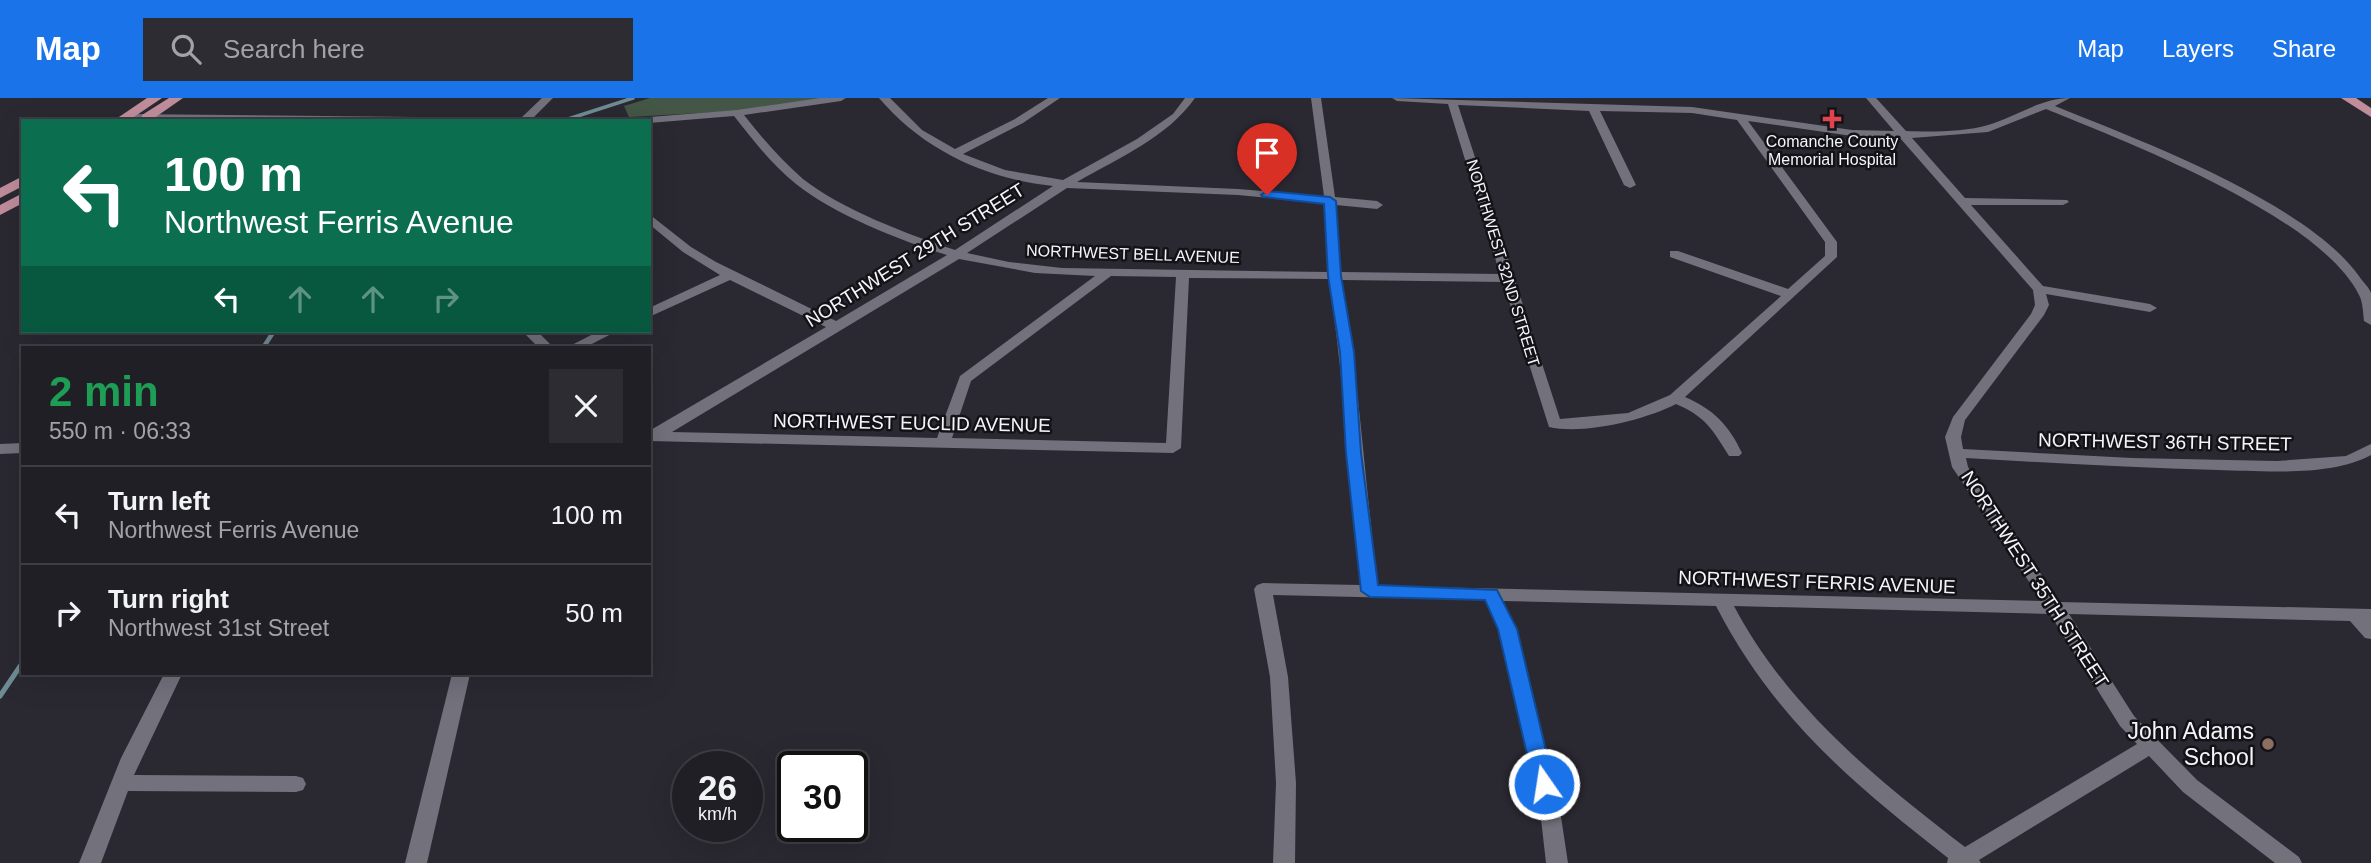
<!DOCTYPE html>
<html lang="en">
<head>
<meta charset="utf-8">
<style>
  :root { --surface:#201f26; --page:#2d2c32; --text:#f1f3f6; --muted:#a2a2a7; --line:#3d3d43; --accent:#1a73e8 }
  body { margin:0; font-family:Helvetica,sans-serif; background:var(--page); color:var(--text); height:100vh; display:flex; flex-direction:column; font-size:26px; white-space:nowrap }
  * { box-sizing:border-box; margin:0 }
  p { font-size:23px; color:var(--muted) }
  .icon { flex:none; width:38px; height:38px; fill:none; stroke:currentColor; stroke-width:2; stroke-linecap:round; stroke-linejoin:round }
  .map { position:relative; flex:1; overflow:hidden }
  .drawer { position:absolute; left:21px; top:248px; width:630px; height:329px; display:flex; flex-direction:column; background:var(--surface); border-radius:0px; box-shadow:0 7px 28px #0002,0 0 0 2px var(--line) }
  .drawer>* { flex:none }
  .banner { position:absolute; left:21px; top:21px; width:630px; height:214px; border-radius:0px; box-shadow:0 7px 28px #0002,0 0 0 2px var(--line); background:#0b6e4f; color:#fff; overflow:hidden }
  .speed { position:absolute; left:672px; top:653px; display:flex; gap:14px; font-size:35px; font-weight:700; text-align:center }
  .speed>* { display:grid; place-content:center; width:91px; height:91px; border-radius:50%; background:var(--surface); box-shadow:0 7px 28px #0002,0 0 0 2px var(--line); line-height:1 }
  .speed small { font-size:18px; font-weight:400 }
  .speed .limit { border:4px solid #111; border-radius:10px; background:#fff; color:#111 }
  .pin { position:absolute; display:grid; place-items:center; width:60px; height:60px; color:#fff; margin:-72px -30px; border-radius:50% 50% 50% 0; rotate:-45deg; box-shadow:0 0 7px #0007 }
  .pin .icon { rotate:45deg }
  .me { position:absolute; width:77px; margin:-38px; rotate:347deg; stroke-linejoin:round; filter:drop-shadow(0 0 5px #0008) }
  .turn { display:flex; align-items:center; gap:24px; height:147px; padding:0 28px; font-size:32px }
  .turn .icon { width:91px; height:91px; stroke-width:2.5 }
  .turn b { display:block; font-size:49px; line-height:60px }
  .lanes { display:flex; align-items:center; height:66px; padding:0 28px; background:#0003; justify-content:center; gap:35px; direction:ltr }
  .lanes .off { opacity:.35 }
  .round { display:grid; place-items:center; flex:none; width:74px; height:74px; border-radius:0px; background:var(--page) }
  .summary { display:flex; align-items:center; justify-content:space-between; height:119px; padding:0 28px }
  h1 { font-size:42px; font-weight:700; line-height:52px; color:#1e9e55 }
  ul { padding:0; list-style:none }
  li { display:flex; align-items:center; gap:21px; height:98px; padding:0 28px; border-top:2px solid var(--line) }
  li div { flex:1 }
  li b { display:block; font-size:26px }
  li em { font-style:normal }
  header { display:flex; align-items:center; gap:42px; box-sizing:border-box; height:98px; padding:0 35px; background:var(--accent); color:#fff }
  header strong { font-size:33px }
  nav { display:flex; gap:38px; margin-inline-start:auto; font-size:24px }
  .search { width:490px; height:63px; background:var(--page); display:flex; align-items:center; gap:18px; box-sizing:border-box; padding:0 24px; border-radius:0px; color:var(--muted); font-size:26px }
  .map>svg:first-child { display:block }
  .green { fill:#445646 }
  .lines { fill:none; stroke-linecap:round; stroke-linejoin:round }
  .stream-far2 { stroke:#6f8c94; stroke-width:3.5 }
  .stream-far1 { stroke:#6f8c94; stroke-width:4.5 }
  .stream { stroke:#6f8c94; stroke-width:5 }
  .minor { fill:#72717c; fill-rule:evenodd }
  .major { fill:#c08d9b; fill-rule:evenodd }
  .route { fill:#1a73e8; stroke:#114b97; stroke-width:2 }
  .health-dot { fill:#e0444e; stroke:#131317; stroke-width:2.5 }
  .education-dot { fill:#8d6e63; stroke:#131317; stroke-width:2.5 }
  .labels { text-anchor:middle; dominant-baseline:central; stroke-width:5; stroke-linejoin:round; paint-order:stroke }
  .far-poi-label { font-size:16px; fill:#f5f4fa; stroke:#131317 }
  .far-street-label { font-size:16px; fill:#f5f4fa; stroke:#131317 }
  .street-label { font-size:19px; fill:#f5f4fa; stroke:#131317 }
  .near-poi-label { font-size:23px; fill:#f5f4fa; stroke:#131317; text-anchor:end }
</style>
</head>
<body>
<header>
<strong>Map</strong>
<div class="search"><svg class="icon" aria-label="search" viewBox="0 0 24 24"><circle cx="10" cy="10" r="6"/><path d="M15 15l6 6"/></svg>Search here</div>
<nav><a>Map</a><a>Layers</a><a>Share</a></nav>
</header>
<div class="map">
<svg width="2371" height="765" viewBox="0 0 2371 765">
  <rect width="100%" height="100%" fill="#2a2932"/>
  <polygon class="green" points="650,0 824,0 736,13 629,19 624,8"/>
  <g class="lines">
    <polyline class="stream-far2" points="562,23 633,0"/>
    <polyline class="stream-far1" points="263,250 274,233"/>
    <polyline class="stream" points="0,598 23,564"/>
    <g class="minor">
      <polygon points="542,0 553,0 533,20 546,20 551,23 125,22 120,19 125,16 521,20"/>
      <path d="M820,0H846L841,3L744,17C762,40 781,62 803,81C841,111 909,137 955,152L1053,88C986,81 923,52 879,0H890L922,32L955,51L1015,21L1048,0H1060L1023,25L963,56L1005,72L1063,82L1137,41L1173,16L1185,0H1195C1167,40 1118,60 1077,84L1238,91L1324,98L1311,0H1321L1335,99L1377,103L1383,107L1377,111L1336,107L1341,174L1500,176L1448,6L1397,3L1392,0L1692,9L1852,32L1894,33L1866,0H1876L1906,33C1929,34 1965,34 1988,27C2015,19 2041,0 2070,0L2055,8C2139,42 2306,104 2359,178C2362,183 2369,189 2371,195C2371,204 2371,218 2371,227L2364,223C2363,215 2363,204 2359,197C2320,118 2127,44 2046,11L1988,34L1912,40L1965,100L2067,102L2069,104L2063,107H1971L2043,188L2150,206L2157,210L2150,214L2046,196L2049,207L2044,217L1965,322L1961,339L1963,351L2132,360L2277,363L2346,358L2371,346V357C2331,379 2264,373 2218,372C2134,370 2050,365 1966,360L1968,369L2060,504L2371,511V541L2365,540L2350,523L2069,516L2134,618L2197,682L2299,759L2302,765H2275L2183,694L2149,658L1979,762L1981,765H1947L1948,760C1851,684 1774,620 1716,508L1503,503L1516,531L1560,712L1568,765H1546L1540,712L1498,531L1485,502L1273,497L1288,579L1296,685L1295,765H1273L1276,685L1270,579L1254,491L1257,487L1263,485L1361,487C1350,385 1344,283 1329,181L1189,180L1181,350L1173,355L649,343V333L826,229L730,182L649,219V210L720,177L683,154L649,126V116L691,149L716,164L836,223L947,157C901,143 833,116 796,86C772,67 753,42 734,18L649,25V23H632L637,20L737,12ZM1458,7L1589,13L1624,87L1630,90L1636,87L1600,13L1692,15L1737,22L1825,144V158L1788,191L1678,153H1670V159L1781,198L1670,297L1628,315L1560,321ZM1748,23L1852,38L1900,40L2033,192L2035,207L2031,216L1953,319L1945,339L1952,369L2042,503L1378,488C1365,386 1359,283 1342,182L1503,184L1549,329C1583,337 1645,322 1676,306C1706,319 1712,331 1729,358H1739L1742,355C1729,327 1713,311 1685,299L1837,159V144ZM1067,90L1238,97L1324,105L1328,174L1062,170L1009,164L967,155ZM959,161L1035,175L1095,178L960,278L937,340L672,334ZM1111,178L1176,179L1166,345L952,340L971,283ZM1734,508L2050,516L2120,628L2137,646L1965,749C1875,680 1788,610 1734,508Z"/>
      <polygon points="522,233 537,233 554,250 539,250"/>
      <polygon points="599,233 617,233 584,250 566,250"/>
      <polygon points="23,345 23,355 0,356 0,346"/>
      <polygon points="164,576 182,576 134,677 296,678 303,680 306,686 303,692 296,694 128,693 101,765 79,765 121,660"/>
      <polygon points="452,576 470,576 427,765 405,765"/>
    </g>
    <g class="major">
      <polygon points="147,0 162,0 128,23 113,23"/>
      <polygon points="169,0 183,0 150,23 142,23 142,17"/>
      <polygon points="2341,0 2356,0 2371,10 2371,19"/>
      <polygon points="23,78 23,88 0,100 0,90"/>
      <polygon points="23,95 23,105 0,117 0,107"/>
    </g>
  </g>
  <polygon class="route" points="1267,93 1330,99 1336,103 1341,178 1354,254 1361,355 1378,487 1497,492 1517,531 1554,686 1551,692 1544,694 1537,692 1534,686 1498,531 1485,502 1370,499 1361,493 1346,355 1340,254 1328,178 1324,106 1263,99 1261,97"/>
  <path class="health-dot" d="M1828.5 10.5h7v7h7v7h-7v7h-7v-7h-7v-7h7z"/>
  <circle class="education-dot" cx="2268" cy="646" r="7"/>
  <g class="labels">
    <g class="far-poi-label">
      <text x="1832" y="43">Comanche County<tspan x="1832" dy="18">Memorial Hospital</tspan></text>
    </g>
    <g class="far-street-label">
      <text transform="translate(1133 156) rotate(2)">NORTHWEST BELL AVENUE</text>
      <text transform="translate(1503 165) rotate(73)">NORTHWEST 32ND STREET</text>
    </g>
    <g class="street-label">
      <text transform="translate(915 157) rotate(-32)">NORTHWEST 29TH STREET</text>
      <text transform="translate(912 325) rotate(1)">NORTHWEST EUCLID AVENUE</text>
      <text transform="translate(2165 344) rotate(1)">NORTHWEST 36TH STREET</text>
      <text transform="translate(2035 481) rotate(57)">NORTHWEST 35TH STREET</text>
      <text transform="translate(1817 484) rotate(2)">NORTHWEST FERRIS AVENUE</text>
    </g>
    <g class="near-poi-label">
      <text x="2254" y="633">John Adams<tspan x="2254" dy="26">School</tspan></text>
    </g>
  </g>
</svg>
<div class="speed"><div>26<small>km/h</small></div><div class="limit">30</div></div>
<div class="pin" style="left:1267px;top:97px;background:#d93025"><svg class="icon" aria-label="arrive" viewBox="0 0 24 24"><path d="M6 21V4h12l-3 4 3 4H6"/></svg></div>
<svg class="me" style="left:1544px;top:686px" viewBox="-20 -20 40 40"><circle r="17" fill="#1a73e8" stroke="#fff" stroke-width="3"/><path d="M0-11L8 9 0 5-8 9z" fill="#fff"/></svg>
<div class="banner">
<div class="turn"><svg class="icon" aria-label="left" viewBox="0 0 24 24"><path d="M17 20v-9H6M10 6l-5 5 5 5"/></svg><div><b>100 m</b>Northwest Ferris Avenue</div></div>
<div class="lanes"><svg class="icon" aria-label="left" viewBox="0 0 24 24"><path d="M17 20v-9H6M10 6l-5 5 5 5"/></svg><svg class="icon off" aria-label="ahead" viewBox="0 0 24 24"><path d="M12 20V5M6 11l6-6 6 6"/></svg><svg class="icon off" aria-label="ahead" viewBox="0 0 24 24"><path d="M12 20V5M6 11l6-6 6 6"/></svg><svg class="icon off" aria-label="right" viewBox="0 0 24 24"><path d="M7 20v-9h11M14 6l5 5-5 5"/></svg></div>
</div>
<section class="drawer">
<div class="summary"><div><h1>2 min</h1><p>550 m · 06:33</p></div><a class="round"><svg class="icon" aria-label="close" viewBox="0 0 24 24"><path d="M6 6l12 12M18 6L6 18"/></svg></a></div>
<ul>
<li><svg class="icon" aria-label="left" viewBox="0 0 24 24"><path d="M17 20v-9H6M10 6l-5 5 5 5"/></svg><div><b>Turn left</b><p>Northwest Ferris Avenue</p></div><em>100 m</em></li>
<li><svg class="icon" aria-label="right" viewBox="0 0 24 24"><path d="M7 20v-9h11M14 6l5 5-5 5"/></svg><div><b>Turn right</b><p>Northwest 31st Street</p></div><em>50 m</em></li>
</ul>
</section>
</div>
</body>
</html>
